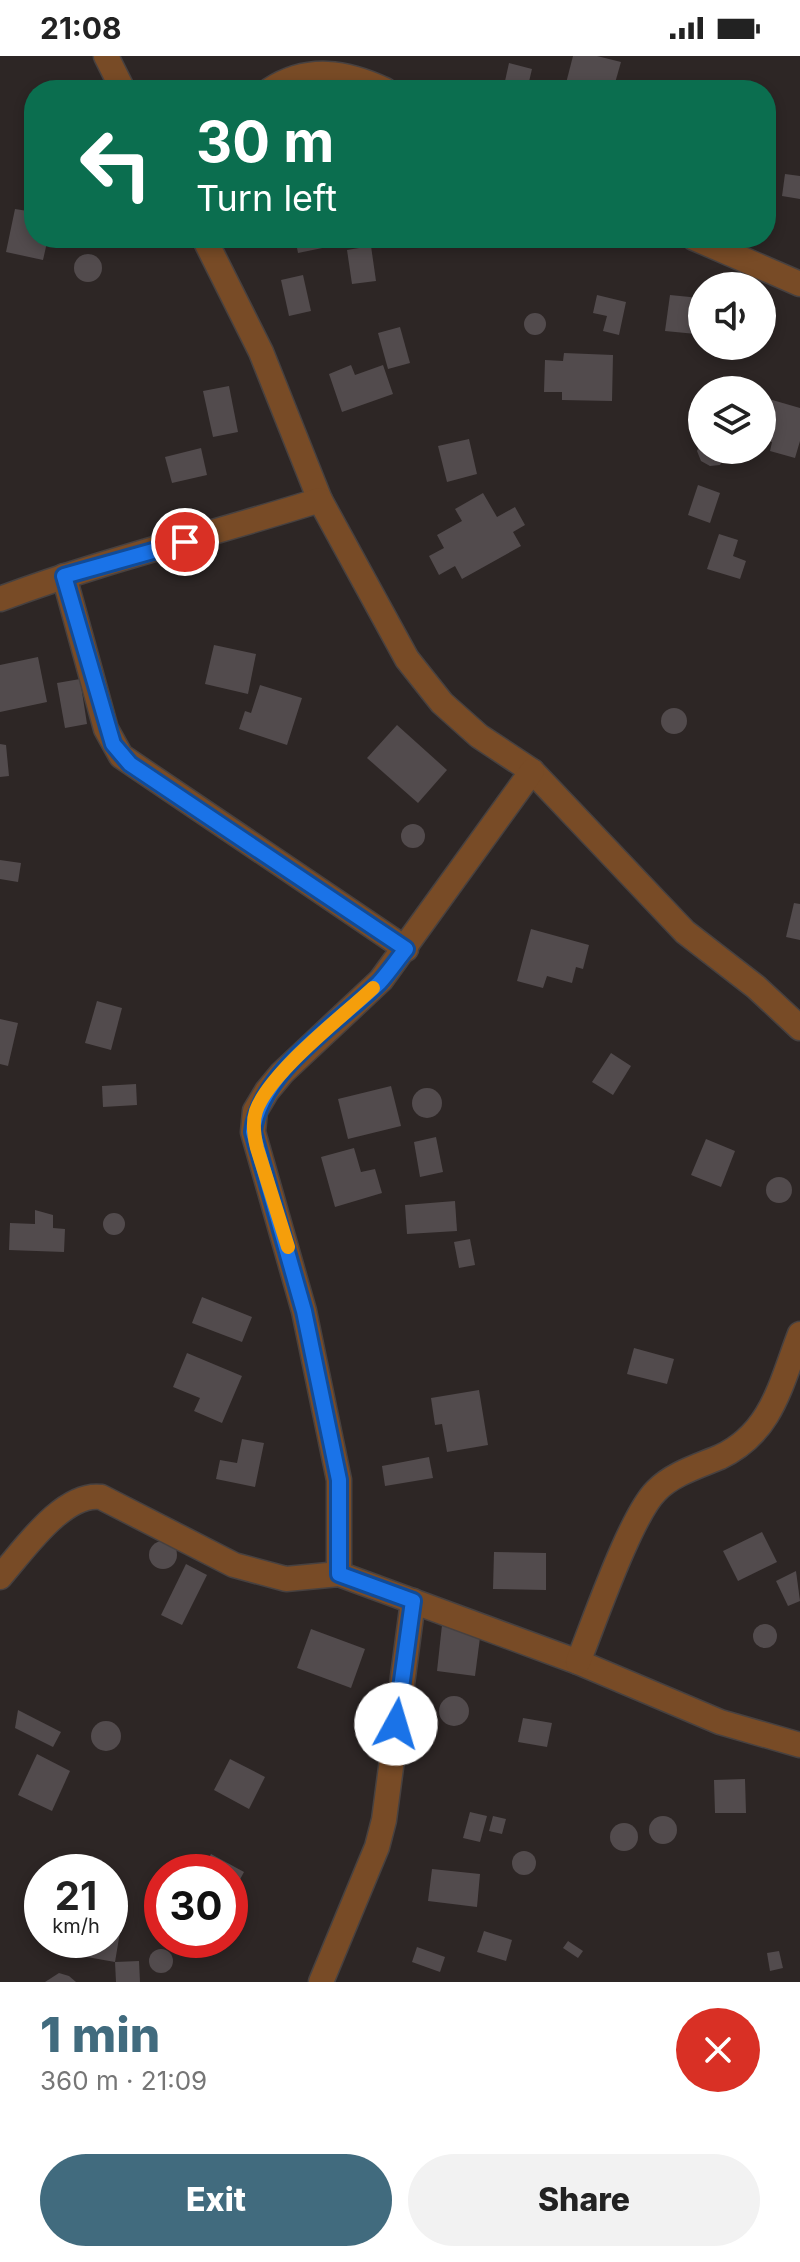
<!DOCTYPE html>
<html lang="en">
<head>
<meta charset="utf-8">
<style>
  :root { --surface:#fff; --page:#f2f2f2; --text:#222; --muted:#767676; --accent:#416b7e }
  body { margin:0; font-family:Inter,sans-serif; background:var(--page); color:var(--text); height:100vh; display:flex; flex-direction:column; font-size:30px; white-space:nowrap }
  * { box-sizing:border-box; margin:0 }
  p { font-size:26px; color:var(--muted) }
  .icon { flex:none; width:44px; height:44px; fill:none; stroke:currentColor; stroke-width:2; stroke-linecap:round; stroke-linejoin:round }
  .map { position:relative; height:1926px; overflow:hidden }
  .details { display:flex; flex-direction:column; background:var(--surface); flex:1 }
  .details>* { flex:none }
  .banner { position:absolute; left:24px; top:24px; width:752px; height:168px; border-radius:32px; box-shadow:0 4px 12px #0003; background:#0b6e4f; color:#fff; overflow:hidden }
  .fabs { position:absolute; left:688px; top:216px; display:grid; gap:16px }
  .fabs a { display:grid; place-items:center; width:88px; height:88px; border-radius:50%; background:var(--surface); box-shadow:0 4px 12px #0003; font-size:40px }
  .speed { position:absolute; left:24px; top:1798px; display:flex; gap:16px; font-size:40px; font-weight:700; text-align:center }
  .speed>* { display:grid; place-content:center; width:104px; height:104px; border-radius:50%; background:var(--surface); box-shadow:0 4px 12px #0003; line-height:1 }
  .speed small { font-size:20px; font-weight:400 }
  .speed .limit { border:12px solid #d22; background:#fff; color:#111 }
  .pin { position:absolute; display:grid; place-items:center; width:68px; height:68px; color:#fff; margin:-34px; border:4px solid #fff; border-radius:50%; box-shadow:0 2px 8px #0007 }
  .me { position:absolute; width:88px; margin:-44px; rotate:6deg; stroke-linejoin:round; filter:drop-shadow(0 0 6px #0008) }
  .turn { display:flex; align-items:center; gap:28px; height:168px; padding:0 40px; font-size:36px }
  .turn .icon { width:104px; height:104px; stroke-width:2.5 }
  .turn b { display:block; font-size:56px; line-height:68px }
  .round { display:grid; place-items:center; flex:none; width:84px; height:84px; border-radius:42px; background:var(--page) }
  .head { display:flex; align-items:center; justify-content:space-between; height:136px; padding:0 40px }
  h1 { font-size:48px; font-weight:800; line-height:60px; color:var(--accent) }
  .button { display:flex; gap:16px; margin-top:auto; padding:16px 40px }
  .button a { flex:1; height:92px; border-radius:48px; background:var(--accent); color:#fff; font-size:32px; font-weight:800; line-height:92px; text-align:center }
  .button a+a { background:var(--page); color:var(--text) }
  .status { display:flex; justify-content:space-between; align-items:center; height:56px; padding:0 40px; background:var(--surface); direction:ltr }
  .status svg { height:22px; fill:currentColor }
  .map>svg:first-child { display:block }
  .building { fill:#524b4d }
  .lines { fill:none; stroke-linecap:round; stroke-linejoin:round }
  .street-casing { stroke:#474140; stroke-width:27 }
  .street { stroke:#784b26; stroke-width:24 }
  .route-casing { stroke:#114b97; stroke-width:20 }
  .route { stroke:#1a73e8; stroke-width:14 }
  .slow { stroke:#f59e0b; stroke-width:14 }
</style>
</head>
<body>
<div class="status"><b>21:08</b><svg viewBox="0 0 49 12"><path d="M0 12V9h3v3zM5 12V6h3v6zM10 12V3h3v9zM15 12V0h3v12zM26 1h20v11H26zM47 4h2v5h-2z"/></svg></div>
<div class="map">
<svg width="800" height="1926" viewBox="0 0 800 1926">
  <rect width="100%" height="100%" fill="#2d2625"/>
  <g class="building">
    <polygon points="573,0 597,0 621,6 613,34 565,31"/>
    <polygon points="509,7 532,13 527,34 503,34"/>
    <polygon points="785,118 800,120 800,143 782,140"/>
    <polygon points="15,153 34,156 34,182 48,182 43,204 6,196"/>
    <polygon points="295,182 335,182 337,189 298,197"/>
    <polygon points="371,190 376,225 352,228 347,194"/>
    <circle cx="88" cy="212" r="14"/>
    <polygon points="303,219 311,255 289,260 281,224"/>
    <polygon points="597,239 626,246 619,279 603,275 607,260 593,257"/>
    <polygon points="670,239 700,242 696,278 665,275"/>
    <circle cx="535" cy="268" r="11"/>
    <polygon points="400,271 410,307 388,313 378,277"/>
    <polygon points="564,297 613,299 612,345 562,344 562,336 544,336 545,304 563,305"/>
    <polygon points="351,309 355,319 383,309 393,338 342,356 329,318"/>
    <polygon points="229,330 238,376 213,381 203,335"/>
    <polygon points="762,341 800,352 800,385 795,402 770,395 772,386 762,383"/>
    <polygon points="469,383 477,418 447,426 438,390"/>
    <polygon points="702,383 702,394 728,394 720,409 710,410 701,405 697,395"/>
    <polygon points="201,392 207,419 172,427 165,401"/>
    <polygon points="698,429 720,437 710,467 688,459"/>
    <polygon points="483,437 497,461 515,451 525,469 513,476 521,490 462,523 455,510 439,519 429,500 444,492 437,479 462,465 455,453"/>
    <polygon points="719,478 738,484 733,500 746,505 740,523 707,513"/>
    <polygon points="214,589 256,598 248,638 205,628"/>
    <polygon points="38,601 47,646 0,656 0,609"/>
    <polygon points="80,623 87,668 65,672 57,627"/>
    <polygon points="260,629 302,642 287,689 239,673 245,655 251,657"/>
    <circle cx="674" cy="665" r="13"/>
    <polygon points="397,669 447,714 418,747 367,702"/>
    <polygon points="0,688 6,689 9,720 0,721"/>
    <circle cx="413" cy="780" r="12"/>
    <polygon points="0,804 21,807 18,826 0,823"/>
    <polygon points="794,847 800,848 800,884 786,881"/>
    <polygon points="531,873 589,889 583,913 576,911 572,927 547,920 543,932 517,925"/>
    <polygon points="97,945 122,952 111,994 85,987"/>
    <polygon points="0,963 18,967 8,1010 0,1008"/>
    <polygon points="611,997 631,1010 613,1039 592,1026"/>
    <polygon points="136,1028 137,1049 103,1051 102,1030"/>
    <polygon points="391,1030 401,1070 348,1083 338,1043"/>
    <circle cx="427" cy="1047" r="15"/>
    <polygon points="436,1081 443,1116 420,1121 414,1086"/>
    <polygon points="706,1083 735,1095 721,1131 691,1119"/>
    <polygon points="354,1092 361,1116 375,1113 382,1137 335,1151 321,1101"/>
    <circle cx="779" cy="1134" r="13"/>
    <polygon points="455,1145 457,1175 407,1178 405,1149"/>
    <polygon points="35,1154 53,1159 53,1172 65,1173 64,1196 9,1194 10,1167 35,1168"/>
    <circle cx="114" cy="1168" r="11"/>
    <polygon points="470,1183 475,1209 459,1212 454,1186"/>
    <polygon points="202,1241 252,1261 242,1286 192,1267"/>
    <polygon points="634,1292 674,1303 667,1328 627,1318"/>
    <polygon points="187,1297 242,1320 222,1367 194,1355 200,1342 173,1331"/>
    <polygon points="479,1334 488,1389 447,1396 442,1368 435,1369 431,1342"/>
    <polygon points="242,1383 264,1387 255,1431 216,1423 220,1404 237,1407"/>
    <polygon points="429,1401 433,1422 385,1430 382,1410"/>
    <polygon points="762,1476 777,1506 738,1525 723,1495"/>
    <circle cx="163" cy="1499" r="14"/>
    <polygon points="494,1496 546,1497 546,1534 493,1533"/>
    <polygon points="186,1508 207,1519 182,1569 161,1559"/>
    <polygon points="796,1515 800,1545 788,1550 776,1525"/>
    <circle cx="765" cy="1580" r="12"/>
    <polygon points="442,1569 481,1574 475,1620 437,1615"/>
    <polygon points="311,1573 365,1593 351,1632 297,1612"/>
    <circle cx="454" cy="1655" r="15"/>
    <polygon points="18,1654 61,1676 53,1691 15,1672"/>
    <polygon points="523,1662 552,1667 547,1691 518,1686"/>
    <circle cx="106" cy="1680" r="15"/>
    <polygon points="37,1698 70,1715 52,1755 18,1739"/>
    <polygon points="230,1703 265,1721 249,1753 214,1734"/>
    <polygon points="745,1723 746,1757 715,1757 714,1724"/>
    <polygon points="470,1756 487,1760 480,1786 463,1782"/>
    <circle cx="663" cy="1774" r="14"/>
    <polygon points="493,1760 506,1763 502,1778 489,1775"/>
    <circle cx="624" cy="1781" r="14"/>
    <circle cx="524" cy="1807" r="12"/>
    <polygon points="211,1798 244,1816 230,1842 230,1816 201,1816"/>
    <polygon points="91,1800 102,1804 104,1816 81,1816 82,1807"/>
    <polygon points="432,1813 480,1818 477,1851 428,1845"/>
    <polygon points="110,1863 122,1864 115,1906 70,1898 72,1884 110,1884"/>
    <polygon points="484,1875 512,1884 506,1905 477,1896"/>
    <polygon points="568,1885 583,1895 578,1902 563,1892"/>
    <polygon points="417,1891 445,1901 440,1916 412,1906"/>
    <circle cx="161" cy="1905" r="12"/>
    <polygon points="779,1895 783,1912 770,1915 767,1897"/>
    <polygon points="139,1905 140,1926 116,1926 115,1906"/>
    <polygon points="59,1917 69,1920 76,1926 45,1926"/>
  </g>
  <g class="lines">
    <g class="street-casing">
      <g id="street">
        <polyline points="106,0 123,34"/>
        <path d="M270,34C308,9 347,16 385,34"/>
        <polyline points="204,182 261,296 320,444"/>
        <polyline points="694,182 800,228"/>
        <polyline points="64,520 106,673 121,700 406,893"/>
        <path d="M0,543C104,504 213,478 320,444L407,603L442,647L479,680L532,715L685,876L756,931L800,972"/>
        <polyline points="339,1518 339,1424 304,1255 253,1076 255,1055 267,1035 282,1017 381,924 532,715"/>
        <path d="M0,1521C23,1495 63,1436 101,1441L234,1509L286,1523L339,1518L578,1606L720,1666L800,1689"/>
        <path d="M578,1606C594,1567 630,1461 656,1435C672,1418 699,1410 720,1401C772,1377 781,1327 800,1278"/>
        <polyline points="321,1926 377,1791 384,1764 413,1545"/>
      </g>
    </g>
    <use href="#street" class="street"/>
  </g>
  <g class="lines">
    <g class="route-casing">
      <path id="route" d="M185,486L64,520L113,688L130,708L406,893C397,904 389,916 379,927C338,967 259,1016 253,1076L304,1255L339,1424V1518L413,1545L396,1668"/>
    </g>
    <use href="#route" class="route"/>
    <path class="slow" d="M288,1191L257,1092C254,1080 252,1067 256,1055C269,1017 342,961 373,932"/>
  </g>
</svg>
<div class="fabs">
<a><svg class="icon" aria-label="sound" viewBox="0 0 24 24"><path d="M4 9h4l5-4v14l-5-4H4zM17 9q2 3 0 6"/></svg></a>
<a><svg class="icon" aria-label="layers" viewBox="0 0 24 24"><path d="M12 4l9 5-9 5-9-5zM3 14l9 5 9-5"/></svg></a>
</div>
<div class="speed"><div>21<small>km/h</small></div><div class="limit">30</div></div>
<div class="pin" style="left:185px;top:486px;background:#d93025"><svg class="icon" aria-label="arrive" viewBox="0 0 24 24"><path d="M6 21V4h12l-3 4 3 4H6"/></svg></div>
<svg class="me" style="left:396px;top:1668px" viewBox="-20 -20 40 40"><circle r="19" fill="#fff"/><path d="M0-13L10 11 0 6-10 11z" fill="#1a73e8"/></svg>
<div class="banner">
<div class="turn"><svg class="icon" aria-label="left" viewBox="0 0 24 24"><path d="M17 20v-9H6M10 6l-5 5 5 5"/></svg><div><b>30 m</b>Turn left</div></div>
</div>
</div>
<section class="details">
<div class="head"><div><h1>1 min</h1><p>360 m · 21:09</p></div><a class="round" style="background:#d93025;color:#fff"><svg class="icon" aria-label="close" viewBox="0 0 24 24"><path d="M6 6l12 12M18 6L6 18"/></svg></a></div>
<div class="button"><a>Exit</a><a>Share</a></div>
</section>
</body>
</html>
